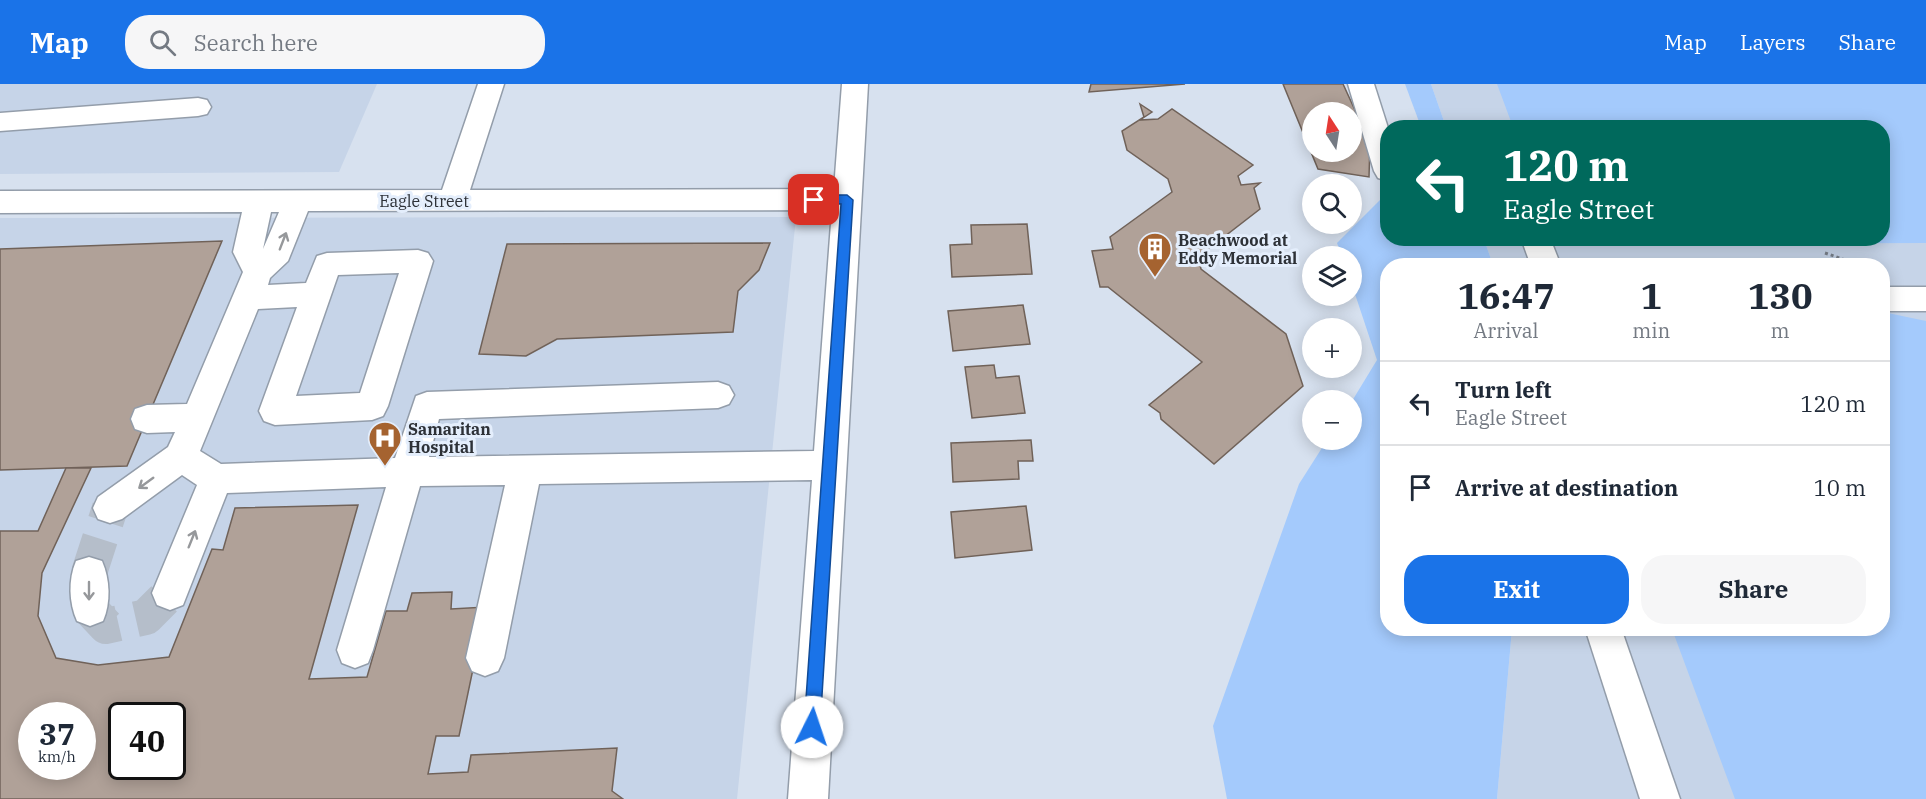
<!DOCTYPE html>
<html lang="en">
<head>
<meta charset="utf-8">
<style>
  :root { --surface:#fff; --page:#f6f6f7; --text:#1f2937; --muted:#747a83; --line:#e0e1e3; --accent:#1a73e8 }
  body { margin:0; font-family:"IBM Plex Serif",serif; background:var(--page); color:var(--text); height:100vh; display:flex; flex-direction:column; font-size:22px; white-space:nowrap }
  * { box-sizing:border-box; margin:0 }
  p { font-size:20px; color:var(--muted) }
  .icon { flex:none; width:33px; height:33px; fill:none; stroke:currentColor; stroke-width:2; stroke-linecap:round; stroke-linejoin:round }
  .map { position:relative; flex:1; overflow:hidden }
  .sheet { position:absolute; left:1380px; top:174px; width:510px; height:378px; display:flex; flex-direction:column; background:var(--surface); border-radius:24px; box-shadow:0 3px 15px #0003 }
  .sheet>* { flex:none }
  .hud { position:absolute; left:1380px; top:36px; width:510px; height:126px; border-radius:24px; box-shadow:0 3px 15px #0003; background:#00695c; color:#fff; overflow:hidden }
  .needle { width:39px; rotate:348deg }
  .fabs { position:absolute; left:1302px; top:18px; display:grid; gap:12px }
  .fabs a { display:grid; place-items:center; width:60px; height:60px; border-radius:50%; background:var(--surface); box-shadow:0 3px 15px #0003; font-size:30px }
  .speed { position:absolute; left:18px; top:618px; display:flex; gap:12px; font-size:30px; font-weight:700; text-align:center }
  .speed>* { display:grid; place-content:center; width:78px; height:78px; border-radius:50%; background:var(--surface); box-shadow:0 3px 15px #0003; line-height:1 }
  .speed small { font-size:15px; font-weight:400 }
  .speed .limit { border:3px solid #111; border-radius:9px; background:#fff; color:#111 }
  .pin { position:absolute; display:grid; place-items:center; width:51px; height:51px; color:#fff; margin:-26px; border-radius:12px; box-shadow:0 3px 9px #0006 }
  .me { position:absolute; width:66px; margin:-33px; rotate:4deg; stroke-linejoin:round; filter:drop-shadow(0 0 4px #0008) }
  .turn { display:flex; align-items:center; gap:21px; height:126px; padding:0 24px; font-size:27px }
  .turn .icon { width:78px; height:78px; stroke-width:2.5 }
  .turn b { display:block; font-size:42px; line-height:51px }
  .eta { display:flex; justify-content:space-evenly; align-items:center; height:102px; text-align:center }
  .eta b { font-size:36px; font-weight:700; line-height:42px }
  .button { display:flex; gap:12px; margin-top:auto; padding:12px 24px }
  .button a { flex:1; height:69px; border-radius:24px; background:var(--accent); color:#fff; font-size:24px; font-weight:700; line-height:69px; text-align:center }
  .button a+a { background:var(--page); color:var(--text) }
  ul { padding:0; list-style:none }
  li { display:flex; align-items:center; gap:18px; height:84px; padding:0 24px; border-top:2px solid var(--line) }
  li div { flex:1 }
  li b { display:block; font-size:22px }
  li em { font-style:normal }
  header { display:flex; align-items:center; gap:36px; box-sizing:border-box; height:84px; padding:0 30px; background:var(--accent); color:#fff }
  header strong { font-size:28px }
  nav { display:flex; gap:33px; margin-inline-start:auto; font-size:21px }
  .search { width:420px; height:54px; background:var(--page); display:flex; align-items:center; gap:15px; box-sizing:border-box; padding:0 21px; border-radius:24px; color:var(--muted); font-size:22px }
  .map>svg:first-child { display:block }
  .built { fill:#c6d4e8; fill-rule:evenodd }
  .green { fill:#a4cafc }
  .building { fill:#b0a198; stroke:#706259; stroke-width:1.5; fill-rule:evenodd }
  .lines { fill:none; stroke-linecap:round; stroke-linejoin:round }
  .minor-tunnel { stroke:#b5beca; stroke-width:36; stroke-dasharray:36 18; stroke-linecap:butt }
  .minor-casing { stroke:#939daa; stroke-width:3 }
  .path { stroke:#7a818a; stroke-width:3; stroke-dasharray:3 3; stroke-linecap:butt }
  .minor { fill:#fff; fill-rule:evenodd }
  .oneway { stroke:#96989b }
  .route { fill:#1a73e8; stroke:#114b97; stroke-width:1.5 }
  .labels { text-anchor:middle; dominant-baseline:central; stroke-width:6; stroke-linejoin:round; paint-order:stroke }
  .street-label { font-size:16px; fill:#2d3137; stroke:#e4eefc }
  .poi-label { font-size:16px; font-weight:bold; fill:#2d3137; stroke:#e4eefc; text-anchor:start }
</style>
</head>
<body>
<header>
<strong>Map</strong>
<div class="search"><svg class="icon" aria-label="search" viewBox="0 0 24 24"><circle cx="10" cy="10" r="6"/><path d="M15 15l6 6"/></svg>Search here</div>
<nav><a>Map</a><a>Layers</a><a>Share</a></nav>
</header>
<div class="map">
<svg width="1926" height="715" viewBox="0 0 1926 715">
  <rect width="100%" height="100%" fill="#d7e1ef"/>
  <g class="built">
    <polygon points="0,0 377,0 339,88 0,90"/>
    <polygon points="1431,0 1926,0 1926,715 1497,715 1512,545 1882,544 1882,182 1493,181 1484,155 1882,154 1882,44 1446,43"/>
    <path d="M796,133L737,715H0V134ZM32,632H82V682H32ZM122,632H172V682H122Z"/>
  </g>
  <g class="green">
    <polygon points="1405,0 1431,0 1446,43 1421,43"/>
    <polygon points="1497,0 1926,0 1926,159 1570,160 1559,155 1882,154 1882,44 1513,43"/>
    <polygon points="1387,109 1388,154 1484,155 1493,181 1388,182 1388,544 1512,545 1497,715 1227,715 1213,642 1299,400 1327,356 1352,356 1352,317 1377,276 1352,201 1352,172 1342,172 1337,159"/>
    <polygon points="1883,228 1926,237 1926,715 1735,715 1672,545 1882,544"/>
  </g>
  <g class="building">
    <polygon points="1091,0 1185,0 1089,8"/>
    <path d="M1283,0H1343L1370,59L1369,93L1318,85ZM1312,28H1352V68H1312Z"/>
    <polygon points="1140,20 1152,28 1140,36 1158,35 1172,25 1253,81 1238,92 1241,101 1260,99 1254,104 1260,125 1198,173 1201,185 1286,250 1303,302 1214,380 1161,335 1160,329 1149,321 1202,278 1108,203 1100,203 1092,167 1113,165 1110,153 1172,108 1168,95 1127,66 1122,47 1144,33"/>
    <polygon points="1027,140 1032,190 952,193 950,161 972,160 971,141"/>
    <polygon points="222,157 127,382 0,386 0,165"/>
    <polygon points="770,159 759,186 738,207 733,248 557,255 526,272 479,270 507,160"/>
    <polygon points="1023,221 1030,260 953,267 948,227"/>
    <polygon points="994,281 996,294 1019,292 1025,329 972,334 965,283"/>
    <polygon points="1031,356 1033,377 1018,377 1019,395 953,398 951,359"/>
    <path d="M66,384H91L42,489L38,532L56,574L98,581L169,573L212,465L223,466L235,424L358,421L309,595L367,593L386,527H407L412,509L452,508L451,525L486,523L459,652H436L428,690L468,688L471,671L617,664L612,707L623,715H0V447H38ZM32,632H82V682H32ZM122,632H172V682H122Z"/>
    <polygon points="1026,422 1032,466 955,474 951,428"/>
  </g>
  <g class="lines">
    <g class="minor-tunnel">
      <polyline points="89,489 110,424"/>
      <polyline points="90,525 106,542 146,533 170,509"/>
    </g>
    <g class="minor-casing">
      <g id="minor">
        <path d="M478,0H504L470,106L834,105L842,0H868L828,715H788L812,396L539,400L504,574L498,587L485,592L472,587L466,574L505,401L420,402L373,566L368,579L355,584L342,579L337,566L386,403L227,409L183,521L170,526L157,521L152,509L197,401L182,391L122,435L110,439L98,435L93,424L98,413L168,363L175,348L147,349L135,345L131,335L135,325L147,321L187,320L243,188L233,168L242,128L0,129V107L442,106ZM832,126L814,367L429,373L439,335L718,324L729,320L734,311L729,302L718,298L427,308L416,312L395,374L221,380L200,367L258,225L297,223L259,327L264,337L275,341L372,336L383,332L388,322L433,177L428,169L418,166L327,169L317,172L306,199L268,201L270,194L288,177L308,127ZM271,128H279L263,165ZM399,189L360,309L296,312L338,191Z"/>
        <polygon points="1348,0 1374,0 1388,44 1388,97 1378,94 1374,87"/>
        <polygon points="198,14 207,16 211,23 207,30 198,32 0,47 0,29"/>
        <polygon points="1521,154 1550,154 1561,182 1531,182"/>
        <rect x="1882" y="203" width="44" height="24"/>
        <path d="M89,473L102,477C110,495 111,519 103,537L90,542L77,537C69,519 68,496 76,477Z"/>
        <polygon points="1585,544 1621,544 1680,715 1640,715"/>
      </g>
    </g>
    <polyline class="path" points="1825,169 1863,182"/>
    <use href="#minor" class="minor"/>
  </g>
  <defs><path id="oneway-shaft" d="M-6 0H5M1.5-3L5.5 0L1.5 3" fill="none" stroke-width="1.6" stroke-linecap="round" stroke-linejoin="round" transform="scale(1.5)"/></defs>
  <g class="oneway">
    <use href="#oneway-shaft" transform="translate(283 157) rotate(-69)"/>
    <use href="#oneway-shaft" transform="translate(146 399) rotate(144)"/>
    <use href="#oneway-shaft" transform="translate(192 455) rotate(-68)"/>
    <use href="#oneway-shaft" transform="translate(89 507) rotate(90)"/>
  </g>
  <polygon class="route" points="814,111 847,111 853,116 820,643 818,649 812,651 807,649 804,643 841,120 810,119 808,116"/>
  <defs>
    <g id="building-pin" transform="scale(1.725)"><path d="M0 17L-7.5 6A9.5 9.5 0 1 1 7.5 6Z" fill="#a56330" stroke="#e4eefc"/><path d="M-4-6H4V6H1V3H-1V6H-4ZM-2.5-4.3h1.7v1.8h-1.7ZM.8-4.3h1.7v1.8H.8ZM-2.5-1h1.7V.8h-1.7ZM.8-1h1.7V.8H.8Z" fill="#fff"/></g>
    <g id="hospital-pin" transform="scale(1.725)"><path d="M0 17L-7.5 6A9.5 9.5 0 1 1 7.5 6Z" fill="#a56330" stroke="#e4eefc"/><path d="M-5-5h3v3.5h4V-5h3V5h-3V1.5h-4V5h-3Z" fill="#fff"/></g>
  </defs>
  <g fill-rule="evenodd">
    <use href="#building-pin" x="1155" y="165"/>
    <use href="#hospital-pin" x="385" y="354"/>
  </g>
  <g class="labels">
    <g class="street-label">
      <text x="424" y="117">Eagle Street</text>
    </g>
    <g class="poi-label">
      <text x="1178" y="156">Beachwood at<tspan x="1178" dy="18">Eddy Memorial</tspan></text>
      <text x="408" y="345">Samaritan<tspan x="408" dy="18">Hospital</tspan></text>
    </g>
  </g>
</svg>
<div class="fabs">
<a><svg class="needle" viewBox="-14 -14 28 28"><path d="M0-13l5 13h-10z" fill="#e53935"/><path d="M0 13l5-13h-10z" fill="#747a83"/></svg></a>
<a><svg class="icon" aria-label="search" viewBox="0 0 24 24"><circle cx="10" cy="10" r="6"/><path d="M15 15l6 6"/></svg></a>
<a><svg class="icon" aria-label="layers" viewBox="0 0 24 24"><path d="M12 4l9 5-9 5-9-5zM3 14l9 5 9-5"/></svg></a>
<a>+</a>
<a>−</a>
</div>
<div class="speed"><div>37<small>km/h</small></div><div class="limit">40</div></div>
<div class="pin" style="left:814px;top:116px;background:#d93025"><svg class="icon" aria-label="arrive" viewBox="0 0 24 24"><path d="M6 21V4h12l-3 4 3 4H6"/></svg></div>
<svg class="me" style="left:812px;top:643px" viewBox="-20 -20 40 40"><circle r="19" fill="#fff"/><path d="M0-13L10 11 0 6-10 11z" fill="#1a73e8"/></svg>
<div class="hud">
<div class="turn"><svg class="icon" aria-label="left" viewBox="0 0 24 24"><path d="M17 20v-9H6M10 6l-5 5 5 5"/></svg><div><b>120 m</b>Eagle Street</div></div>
</div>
<section class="sheet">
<div class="eta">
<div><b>16:47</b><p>Arrival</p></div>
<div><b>1</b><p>min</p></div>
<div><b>130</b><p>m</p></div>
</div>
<ul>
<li><svg class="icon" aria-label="left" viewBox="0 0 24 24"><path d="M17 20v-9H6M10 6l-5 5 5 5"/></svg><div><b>Turn left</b><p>Eagle Street</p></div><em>120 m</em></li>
<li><svg class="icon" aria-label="arrive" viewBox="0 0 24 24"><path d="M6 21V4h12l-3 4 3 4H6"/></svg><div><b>Arrive at destination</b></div><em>10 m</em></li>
</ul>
<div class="button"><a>Exit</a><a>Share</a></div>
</section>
</div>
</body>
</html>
